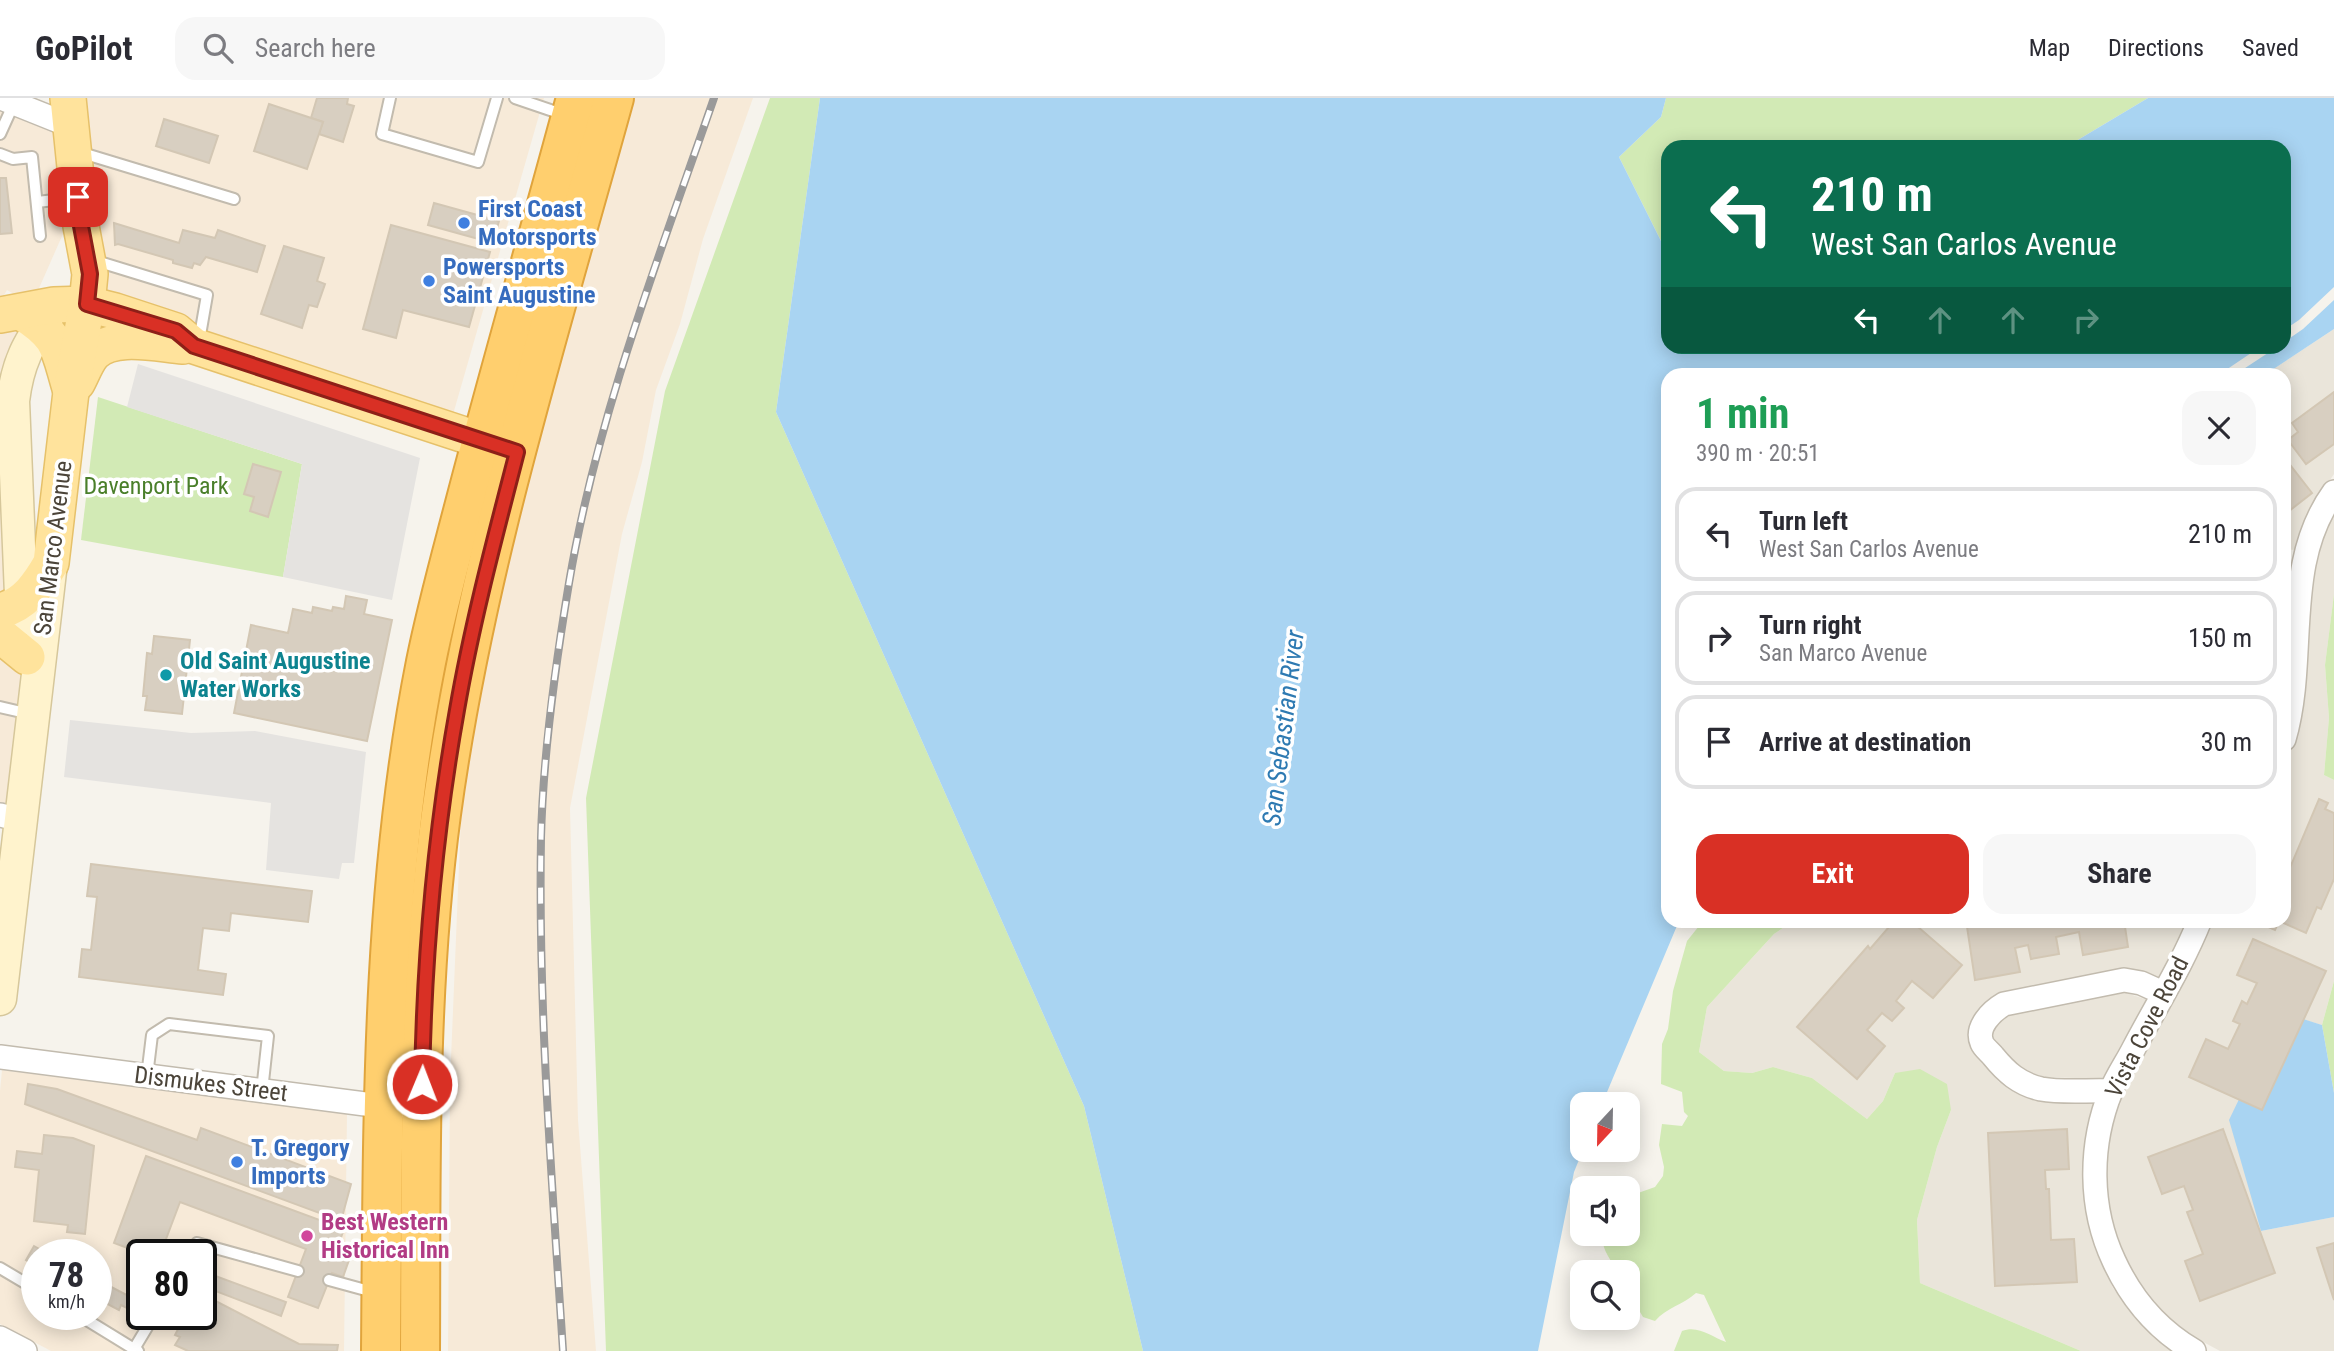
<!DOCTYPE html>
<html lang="en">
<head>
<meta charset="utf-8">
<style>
  :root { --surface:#fff; --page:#f7f7f7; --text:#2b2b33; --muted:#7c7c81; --line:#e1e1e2; --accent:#d93025 }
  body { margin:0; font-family:"Roboto Condensed",sans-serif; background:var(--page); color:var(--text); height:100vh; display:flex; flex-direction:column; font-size:26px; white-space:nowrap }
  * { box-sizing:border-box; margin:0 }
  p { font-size:23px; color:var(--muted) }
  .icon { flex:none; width:38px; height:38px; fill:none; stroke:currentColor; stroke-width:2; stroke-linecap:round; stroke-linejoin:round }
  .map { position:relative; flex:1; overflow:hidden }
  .drawer { position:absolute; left:1661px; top:270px; width:630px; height:560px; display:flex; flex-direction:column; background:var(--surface); border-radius:21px; box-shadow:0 4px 18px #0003 }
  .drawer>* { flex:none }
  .top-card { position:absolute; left:1661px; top:42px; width:630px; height:214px; border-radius:21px; box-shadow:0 4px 18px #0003; background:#0b6e4f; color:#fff; overflow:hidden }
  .needle { width:46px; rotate:202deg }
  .buttons { position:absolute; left:1570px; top:994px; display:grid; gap:14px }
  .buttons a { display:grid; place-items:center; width:70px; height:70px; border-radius:14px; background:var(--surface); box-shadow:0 4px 18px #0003; font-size:35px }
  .speed { position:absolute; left:21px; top:1141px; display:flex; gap:14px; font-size:35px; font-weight:700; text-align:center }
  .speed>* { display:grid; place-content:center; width:91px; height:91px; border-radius:50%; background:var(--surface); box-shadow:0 4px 18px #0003; line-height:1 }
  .speed small { font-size:18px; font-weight:400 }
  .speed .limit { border:4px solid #111; border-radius:10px; background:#fff; color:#111 }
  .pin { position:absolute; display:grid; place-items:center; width:60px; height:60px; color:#fff; margin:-30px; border-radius:14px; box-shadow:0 4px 10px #0006 }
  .me { position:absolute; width:77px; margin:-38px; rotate:1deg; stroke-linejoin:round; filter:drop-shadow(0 0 5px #0008) }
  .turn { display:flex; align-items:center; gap:24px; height:147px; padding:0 35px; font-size:32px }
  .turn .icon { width:91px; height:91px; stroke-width:2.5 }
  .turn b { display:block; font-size:49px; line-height:60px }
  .lanes { display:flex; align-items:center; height:66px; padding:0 35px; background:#0003; justify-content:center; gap:35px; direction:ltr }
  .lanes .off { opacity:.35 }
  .round { display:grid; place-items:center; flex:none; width:74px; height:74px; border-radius:21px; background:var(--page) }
  .overview { display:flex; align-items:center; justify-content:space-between; height:119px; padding:0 35px }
  h1 { font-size:42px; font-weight:700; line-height:52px; color:#1e9e55 }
  .action { display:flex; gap:14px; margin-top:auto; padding:14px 35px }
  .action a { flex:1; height:80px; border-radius:21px; background:var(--accent); color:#fff; font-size:28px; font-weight:700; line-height:80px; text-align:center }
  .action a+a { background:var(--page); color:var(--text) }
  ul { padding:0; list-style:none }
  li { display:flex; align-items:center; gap:21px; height:94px; margin:0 14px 10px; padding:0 21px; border:4px solid var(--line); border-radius:21px }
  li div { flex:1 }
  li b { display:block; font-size:26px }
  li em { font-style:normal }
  header { display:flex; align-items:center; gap:42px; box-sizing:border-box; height:98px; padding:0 35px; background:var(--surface); border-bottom:2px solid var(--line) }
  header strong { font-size:33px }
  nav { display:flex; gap:38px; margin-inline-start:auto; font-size:24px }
  .search { width:490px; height:63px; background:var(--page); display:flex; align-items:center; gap:18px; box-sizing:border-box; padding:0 24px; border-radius:21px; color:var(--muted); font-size:26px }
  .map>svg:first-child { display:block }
  .residential { fill:#eae5da }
  .commercial { fill:#f7ead8; fill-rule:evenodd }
  .green { fill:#d2eab5 }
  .parking { fill:#e5e3e0 }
  .water { fill:#a9d4f2 }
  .building { fill:#d8cfc1; stroke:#d3c7b4; stroke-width:2 }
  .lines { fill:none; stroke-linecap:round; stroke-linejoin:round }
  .lane-casing { stroke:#c2bbae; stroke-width:14 }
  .street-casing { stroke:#c2bbae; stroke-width:26 }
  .secondary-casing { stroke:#d6c79b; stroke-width:35 }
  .primary-casing { stroke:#e6c16a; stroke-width:38 }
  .highway-casing { stroke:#e0a43c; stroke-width:42 }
  .lane { stroke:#fff; stroke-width:10 }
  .street { stroke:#fff; stroke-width:23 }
  .secondary { stroke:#fff3cd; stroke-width:32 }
  .primary { stroke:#ffe39c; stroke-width:35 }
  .highway { stroke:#ffcf6e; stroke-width:38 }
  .rail-casing { stroke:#9a9a9a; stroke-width:8 }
  .rail { stroke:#fff; stroke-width:5; stroke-dasharray:16; stroke-linecap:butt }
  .route-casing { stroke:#8d1f18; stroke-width:18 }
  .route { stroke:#d93025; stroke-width:12 }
  .shop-dot { fill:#3f7fe0; stroke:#fff; stroke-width:2.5 }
  .culture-dot { fill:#0f9aa8; stroke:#fff; stroke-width:2.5 }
  .hotel-dot { fill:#d1479c; stroke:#fff; stroke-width:2.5 }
  .labels { text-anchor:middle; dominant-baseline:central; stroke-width:7; stroke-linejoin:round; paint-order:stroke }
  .shop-label { font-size:24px; font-weight:bold; fill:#366cbe; stroke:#fff; text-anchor:start }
  .park-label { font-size:24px; fill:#4a7f2a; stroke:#fff }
  .street-label { font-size:24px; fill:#4b4439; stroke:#fff }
  .culture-label { font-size:24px; font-weight:bold; fill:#0d838f; stroke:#fff; text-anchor:start }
  .hotel-label { font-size:24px; font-weight:bold; fill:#b23c85; stroke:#fff; text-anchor:start }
  .water-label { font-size:26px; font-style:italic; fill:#2e7ab2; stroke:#fff }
</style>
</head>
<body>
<header>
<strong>GoPilot</strong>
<div class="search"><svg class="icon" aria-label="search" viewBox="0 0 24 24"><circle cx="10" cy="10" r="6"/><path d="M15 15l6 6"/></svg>Search here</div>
<nav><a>Map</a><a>Directions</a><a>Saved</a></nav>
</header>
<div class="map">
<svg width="2334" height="1253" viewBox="0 0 2334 1253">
  <rect width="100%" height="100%" fill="#f6f3ec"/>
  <g class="residential">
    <polygon points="2334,231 2334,376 2309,414 2295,452 2284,451 2284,276 2266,276"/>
    <polygon points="2334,413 2334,496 2325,567 2329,620 2324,677 2334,682 2334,883 2322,927 2281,915 2261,1133 2334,1119 2334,1253 2220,1253 2194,1239 2165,1217 2132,1174 2116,1141 2108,1107 2105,1071 2109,1036 2121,1004 2122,995 2211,823 2284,822 2284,667 2294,645 2303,606 2312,476 2321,440"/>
    <polygon points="1793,823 2188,823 2159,880 2144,874 2123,870 2003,894 1988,902 1977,918 1974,954 1999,984 2018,996 2041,1003 2097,1004 2085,1052 2083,1072 2086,1113 2096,1153 2113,1190 2136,1221 2171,1253 2081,1253 1920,1185 1917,1122 1937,1049 1951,1012 1895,975 1883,1003 1867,1021 1812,980 1773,969 1752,975 1724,973 1699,954 1707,909 1774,836"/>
    <polygon points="2123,894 2148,902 2106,981 2045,979 2029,974 2015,966 1993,939 1995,929 1999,921 2006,918"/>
  </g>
  <g class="commercial">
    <polygon points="79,0 544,0 452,320 98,196"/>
    <polygon points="631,0 753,0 703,141 680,226 656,292 642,364 622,436 570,710 578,1022 596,1253 448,1253 450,985 462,695 505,456"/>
    <polygon points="0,13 60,37 66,129 36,197 14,196 7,192 4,197 0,198"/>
    <polygon points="0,221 22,229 0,300"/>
    <polygon points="0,356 8,498 0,502"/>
    <polygon points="0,546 21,571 26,583 12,707 0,705"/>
    <path d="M2,972L347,1016L344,1253H51L0,1226V993ZM37,1157H96V1216H37ZM142,1157H201V1216H142Z"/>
  </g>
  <g class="green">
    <polygon points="770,0 820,0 776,314 1084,1008 1143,1253 606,1253 586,700 665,293"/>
    <polygon points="1666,0 2148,0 2066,49 1668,49 1668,150 1663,147 1619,59 1661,19"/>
    <polygon points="98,299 302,366 283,479 81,442"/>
    <polygon points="2334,496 2334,682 2324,677 2329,620 2325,567"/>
    <path d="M1703,823H1793L1774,836L1707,909L1699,954L1724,973L1752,975L1773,969L1812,980L1867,1021L1883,1003L1895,975L1920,971L1947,986L1951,1012L1937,1049L1917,1122L1920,1185L2081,1253H1674L1682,1233C1699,1227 1711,1239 1726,1244L1704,1197L1696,1195C1683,1207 1667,1209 1655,1223L1643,1219L1628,1194V1174H1617C1611,1161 1600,1150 1603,1136H1628V1110L1638,1095L1655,1089L1663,1078L1664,1069L1659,1047L1662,1026L1682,1028L1688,1018L1684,1014L1682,994L1661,986L1662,946L1668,931L1673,893L1687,843Z"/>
    <polygon points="2334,883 2334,995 2322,927"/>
  </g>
  <g class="parking">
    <polygon points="138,266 420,360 392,502 283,479 302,366 127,309"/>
    <polygon points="70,622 191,635 255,633 366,654 354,765 342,765 339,781 266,772 271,705 64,679"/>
  </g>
  <g class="water">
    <polygon points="820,0 1666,0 1661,19 1619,59 1663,147 1668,150 1668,248 2260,249 2220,276 1668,276 1668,822 1679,823 1602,1006 1582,1006 1583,1052 1574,1074 1538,1253 1143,1253 1084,1008 776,314"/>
    <polygon points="2148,0 2334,0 2334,189 2299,222 2284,232 2284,49 2066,49"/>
    <polygon points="2334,202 2334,231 2266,276 2236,276 2277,249 2284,248 2284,244 2303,231"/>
    <polygon points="2281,914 2322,927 2334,995 2334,1119 2261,1133 2229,1022"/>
  </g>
  <g class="building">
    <polygon points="317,0 348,0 347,6 354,8 343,44 319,36 323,24 311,20"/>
    <polygon points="269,6 323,24 307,71 254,53"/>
    <polygon points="164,21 218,38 209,65 156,48"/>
    <polygon points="0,80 6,80 12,135 0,136"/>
    <polygon points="434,105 499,123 493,145 428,127"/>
    <polygon points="114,125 179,145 183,132 215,140 218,132 265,148 257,174 206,159 200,167 194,165 192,170 173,165 173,162 118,146 115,147"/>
    <polygon points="391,127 490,154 469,229 403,212 396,240 363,231"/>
    <polygon points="284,148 324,160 317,183 325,186 317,209 309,207 302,230 261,216"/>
    <polygon points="2334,294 2334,346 2306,366 2288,342 2298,334 2292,325"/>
    <polygon points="2284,359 2312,395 2284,417"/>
    <polygon points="253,366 281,374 268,419 250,413 254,399 244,396"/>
    <polygon points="346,498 367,502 364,516 392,522 367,643 234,615 251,527 288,535 293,511 312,515 313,509 332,513 333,509 344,511"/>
    <polygon points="154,538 190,542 182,616 145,612 147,598 143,598 147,555 152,556"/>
    <polygon points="2319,701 2328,705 2325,711 2334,715 2334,781 2321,811 2317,809 2306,835 2279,823 2275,832 2257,824 2284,822 2284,784"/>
    <polygon points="91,766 312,793 308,824 231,815 229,833 203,830 198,872 226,876 223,897 79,879 82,851 91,852 97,799 87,798"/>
    <polygon points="1895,822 1910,822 1962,867 1933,900 1912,883 1896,903 1904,910 1892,923 1882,915 1867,932 1885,948 1857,981 1797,929 1868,848 1870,851"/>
    <polygon points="1966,822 2124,822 2128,849 2083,857 2079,834 2056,839 2059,856 2031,861 2028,847 2015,850 2020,874 1975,882"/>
    <polygon points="2253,841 2326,873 2262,1012 2189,979 2206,941 2228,951 2240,926 2233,923 2242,903 2247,906 2257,885 2237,877"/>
    <polygon points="28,986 57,991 197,1042 201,1030 351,1086 341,1123 25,1006"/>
    <polygon points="2067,1031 2069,1071 2045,1072 2046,1091 2049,1091 2051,1142 2074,1141 2077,1184 1995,1188 1988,1035"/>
    <polygon points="2223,1031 2275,1175 2200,1203 2185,1163 2203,1156 2187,1114 2193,1112 2184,1088 2162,1096 2148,1059"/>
    <polygon points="44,1037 73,1040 94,1048 85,1136 67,1134 68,1127 34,1123 39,1072 15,1069 17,1053 42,1056"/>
    <polygon points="146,1058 344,1131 335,1156 349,1162 343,1179 332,1175 318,1210 288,1199 306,1151 180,1104 160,1157 146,1157 114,1145"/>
    <polygon points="2334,1145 2334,1202 2317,1150"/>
    <polygon points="34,1148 50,1157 37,1157 37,1168 26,1162"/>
    <polygon points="210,1176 286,1204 281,1218 205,1189"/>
    <polygon points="96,1181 138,1203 133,1213 121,1207 119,1212 96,1200"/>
    <polygon points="202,1196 299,1246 338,1247 337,1253 188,1253 175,1247 180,1239 175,1237 186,1216 201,1216"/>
  </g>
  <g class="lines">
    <g class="lane-casing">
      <g id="lane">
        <polyline points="390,0 382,36 478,64 497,0"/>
        <polyline points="515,0 565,17"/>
        <polyline points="0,36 14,5"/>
        <polyline points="79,54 234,101"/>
        <polyline points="0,56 13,61 32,59 40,138"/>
        <polyline points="37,104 72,100"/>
        <polyline points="93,162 207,197 199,243"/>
        <polyline points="0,609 30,616"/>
        <polyline points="147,978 152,937 169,926 268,938 262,993"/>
        <polyline points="190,1157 197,1145 298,1173"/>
        <polyline points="0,1170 37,1192"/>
        <polyline points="329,1182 373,1194"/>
        <polyline points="77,1216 134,1251 133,1253"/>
        <polyline points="138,1253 134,1251 155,1216"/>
      </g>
    </g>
    <g class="street-casing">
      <g id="street">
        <polyline points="1,0 71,28"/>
        <path d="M2284,641C2308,559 2281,467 2334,394"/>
        <polyline points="0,717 21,722"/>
        <polyline points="0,959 396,1010"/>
        <path d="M2111,993C2089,992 2063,995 2041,991C2019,986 2006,974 1993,958C1990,954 1984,950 1982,945C1975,929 1992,913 2004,906L2124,882L2141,885L2163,895"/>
        <polyline points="0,1240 25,1253"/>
        <path d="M2194,1253C2158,1232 2131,1200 2114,1163C2089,1110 2089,1047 2111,993C2117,978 2127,964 2134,950C2156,908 2182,867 2200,822"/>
      </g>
    </g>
    <g class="secondary-casing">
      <g id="secondary">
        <path d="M22,521L13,303C18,260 31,243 53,209"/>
        <polyline points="0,901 51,465"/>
      </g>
    </g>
    <g class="primary-casing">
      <g id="primary">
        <path d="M21,214C60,238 58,250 70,290"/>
        <polyline points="0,217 54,207 87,206 115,213 176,233 194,248 507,351"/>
        <path d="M77,285C82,276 86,264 93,256C113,235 157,246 183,248"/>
        <path d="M0,513C25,507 39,486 51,465L71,294L87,206L90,176L81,128L68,0"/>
        <polyline points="0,537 27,559"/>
      </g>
    </g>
    <g class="highway-casing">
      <g id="highway">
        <path d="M381,1253C383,1022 381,791 426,564C437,509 452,456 466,402C501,268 540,134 576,0"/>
        <path d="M420,1253C421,1074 417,894 441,716C474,472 549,236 614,0"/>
      </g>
    </g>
    <use href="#lane" class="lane"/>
    <use href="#street" class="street"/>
    <use href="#secondary" class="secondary"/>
    <use href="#primary" class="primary"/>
    <use href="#highway" class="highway"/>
    <g class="rail-casing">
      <path id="rail" d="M563,1253C552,1082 538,911 541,740C543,655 555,569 569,485C597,318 659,159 714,0"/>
    </g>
    <use href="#rail" class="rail"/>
  </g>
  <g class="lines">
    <g class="route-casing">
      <path id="route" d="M78,99L81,128L90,176L87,206L176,233L194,248L517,354C495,439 472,525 457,612C435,735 424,860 422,986"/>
    </g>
    <use href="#route" class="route"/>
  </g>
  <g class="shop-dot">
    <circle cx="464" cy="125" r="7"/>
    <circle cx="429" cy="183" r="7"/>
    <circle cx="237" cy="1064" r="7"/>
  </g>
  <circle class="culture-dot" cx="166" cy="577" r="7"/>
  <circle class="hotel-dot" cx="307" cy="1138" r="7"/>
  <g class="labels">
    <g class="shop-label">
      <text x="478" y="111">First Coast<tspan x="478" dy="28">Motorsports</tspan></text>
      <text x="443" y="169">Powersports<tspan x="443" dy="28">Saint Augustine</tspan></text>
      <text x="251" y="1050">T. Gregory<tspan x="251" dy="28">Imports</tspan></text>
    </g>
    <g class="park-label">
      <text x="156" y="388">Davenport Park</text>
    </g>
    <g class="street-label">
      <text transform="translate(53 450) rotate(-83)">San Marco Avenue</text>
      <text transform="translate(2147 929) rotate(-63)">Vista Cove Road</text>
      <text transform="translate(211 986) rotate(7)">Dismukes Street</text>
    </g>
    <g class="culture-label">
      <text x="180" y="563">Old Saint Augustine<tspan x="180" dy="28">Water Works</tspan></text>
    </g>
    <g class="hotel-label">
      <text x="321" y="1124">Best Western<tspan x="321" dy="28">Historical Inn</tspan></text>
    </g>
    <g class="water-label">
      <text transform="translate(1283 630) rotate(-83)">San Sebastian River</text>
    </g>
  </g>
</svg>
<div class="buttons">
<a><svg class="needle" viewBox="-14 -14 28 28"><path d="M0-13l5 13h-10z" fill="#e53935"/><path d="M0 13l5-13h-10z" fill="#7c7c81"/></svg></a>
<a><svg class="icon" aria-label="sound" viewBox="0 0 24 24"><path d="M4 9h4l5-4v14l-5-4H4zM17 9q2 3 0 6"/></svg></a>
<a><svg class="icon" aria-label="search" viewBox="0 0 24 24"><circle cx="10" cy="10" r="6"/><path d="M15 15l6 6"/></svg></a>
</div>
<div class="speed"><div>78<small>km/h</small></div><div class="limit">80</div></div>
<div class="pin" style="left:78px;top:99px;background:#d93025"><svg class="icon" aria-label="arrive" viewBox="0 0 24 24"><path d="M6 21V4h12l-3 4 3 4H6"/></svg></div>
<svg class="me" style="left:422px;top:986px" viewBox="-20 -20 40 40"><circle r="17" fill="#d93025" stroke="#fff" stroke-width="3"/><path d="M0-11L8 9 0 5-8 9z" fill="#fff"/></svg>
<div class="top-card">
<div class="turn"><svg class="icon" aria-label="left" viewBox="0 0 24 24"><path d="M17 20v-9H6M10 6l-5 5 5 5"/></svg><div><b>210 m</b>West San Carlos Avenue</div></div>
<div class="lanes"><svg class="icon" aria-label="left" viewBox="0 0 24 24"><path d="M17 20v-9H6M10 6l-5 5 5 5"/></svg><svg class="icon off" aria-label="ahead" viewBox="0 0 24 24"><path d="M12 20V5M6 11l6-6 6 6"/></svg><svg class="icon off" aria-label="ahead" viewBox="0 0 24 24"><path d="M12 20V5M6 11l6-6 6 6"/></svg><svg class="icon off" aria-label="right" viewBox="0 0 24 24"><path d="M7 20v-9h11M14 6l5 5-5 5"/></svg></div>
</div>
<section class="drawer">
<div class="overview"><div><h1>1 min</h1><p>390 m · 20:51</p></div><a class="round"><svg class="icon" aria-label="close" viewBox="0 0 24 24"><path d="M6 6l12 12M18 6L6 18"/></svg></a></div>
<ul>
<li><svg class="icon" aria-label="left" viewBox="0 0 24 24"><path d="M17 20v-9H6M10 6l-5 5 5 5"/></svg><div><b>Turn left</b><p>West San Carlos Avenue</p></div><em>210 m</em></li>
<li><svg class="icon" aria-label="right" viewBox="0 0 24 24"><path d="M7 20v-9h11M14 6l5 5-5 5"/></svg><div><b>Turn right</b><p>San Marco Avenue</p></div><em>150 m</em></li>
<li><svg class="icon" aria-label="arrive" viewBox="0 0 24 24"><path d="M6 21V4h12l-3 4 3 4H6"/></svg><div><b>Arrive at destination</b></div><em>30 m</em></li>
</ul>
<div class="action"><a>Exit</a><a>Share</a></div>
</section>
</div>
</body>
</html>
